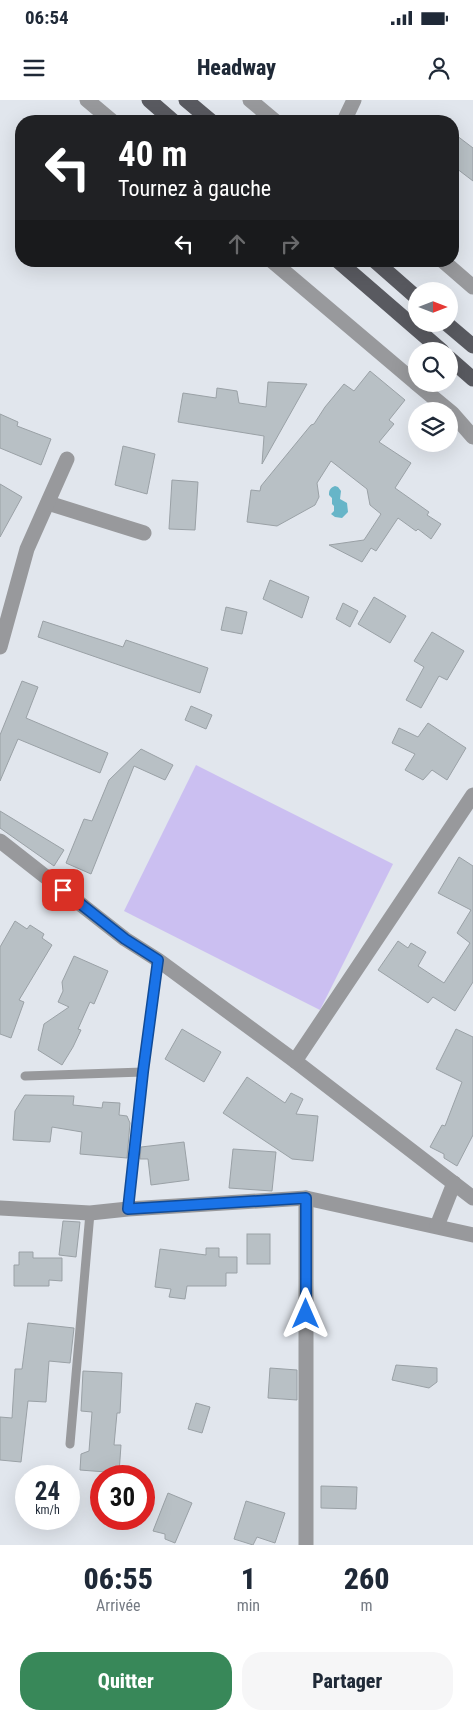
<!DOCTYPE html>
<html lang="fr">
<head>
<meta charset="utf-8">
<style>
  :root { --surface:#fff; --page:#f6f6f7; --text:#1f2937; --muted:#747a83; --accent:#388859 }
  body { margin:0; font-family:"Roboto Condensed",sans-serif; background:var(--page); color:var(--text); height:100vh; display:flex; flex-direction:column; font-size:19px; white-space:nowrap }
  * { box-sizing:border-box; margin:0 }
  p { font-size:16px; color:var(--muted) }
  .icon { flex:none; width:28px; height:28px; fill:none; stroke:currentColor; stroke-width:2; stroke-linecap:round; stroke-linejoin:round }
  .map { position:relative; height:1445px; overflow:hidden }
  .panel { display:flex; flex-direction:column; background:var(--surface); flex:1 }
  .panel>* { flex:none }
  .guide { position:absolute; left:15px; top:15px; width:444px; height:152px; border-radius:20px; box-shadow:0 5px 20px #0002; background:#202124; color:#fff; overflow:hidden }
  .needle { width:32px; rotate:90deg }
  .tools { position:absolute; left:408px; top:182px; display:grid; gap:10px }
  .tools a { display:grid; place-items:center; width:50px; height:50px; border-radius:50%; background:var(--surface); box-shadow:0 5px 20px #0002; font-size:25px }
  .speed { position:absolute; left:15px; top:1365px; display:flex; gap:10px; font-size:25px; font-weight:700; text-align:center }
  .speed>* { display:grid; place-content:center; width:65px; height:65px; border-radius:50%; background:var(--surface); box-shadow:0 5px 20px #0002; line-height:1 }
  .speed small { font-size:12px; font-weight:400 }
  .speed .limit { border:8px solid #d22; background:#fff; color:#111 }
  .pin { position:absolute; display:grid; place-items:center; width:42px; height:42px; color:#fff; margin:-21px; border-radius:10px; box-shadow:0 2px 8px #0006 }
  .me { position:absolute; width:55px; margin:-28px; rotate:0deg; stroke-linejoin:round; filter:drop-shadow(0 0 4px #0008) }
  .turn { display:flex; align-items:center; gap:18px; height:105px; padding:0 20px; font-size:22px }
  .turn .icon { width:65px; height:65px; stroke-width:2.5 }
  .turn b { display:block; font-size:35px; line-height:42px }
  .lanes { display:flex; align-items:center; height:48px; padding:0 20px; background:#0003; justify-content:center; gap:25px; direction:ltr }
  .lanes .off { opacity:.35 }
  .eta { display:flex; justify-content:space-evenly; align-items:center; height:85px; text-align:center }
  .eta b { font-size:30px; font-weight:800; line-height:35px }
  .button { display:flex; gap:10px; margin-top:auto; padding:10px 20px }
  .button a { flex:1; height:58px; border-radius:20px; background:var(--accent); color:#fff; font-size:20px; font-weight:800; line-height:58px; text-align:center }
  .button a+a { background:var(--page); color:var(--text) }
  .status { display:flex; justify-content:space-between; align-items:center; height:35px; padding:0 25px; background:var(--surface); direction:ltr }
  .status svg { height:14px; fill:currentColor }
  header { display:flex; justify-content:space-between; align-items:center; height:65px; padding:0 20px; background:var(--surface); font-size:22px; font-weight:800 }
  .map>svg:first-child { display:block }
  .green { fill:#cbbff1 }
  .water { fill:#67b5c8 }
  .building { fill:#b8c0c5; stroke:#9aa1a6 }
  .lines { fill:none; stroke-linecap:round; stroke-linejoin:round }
  .lane { stroke:#98999c; stroke-width:9 }
  .street { stroke:#98999c; stroke-width:15 }
  .primary { stroke:#595a60; stroke-width:15 }
  .route-casing { stroke:#114b97; stroke-width:12 }
  .route { stroke:#1a73e8; stroke-width:9 }
</style>
</head>
<body>
<div class="status"><b>06:54</b><svg viewBox="0 0 49 12"><path d="M0 12V9h3v3zM5 12V6h3v6zM10 12V3h3v9zM15 12V0h3v12zM26 1h20v11H26zM47 4h2v5h-2z"/></svg></div>
<header><svg class="icon" aria-label="menu" viewBox="0 0 24 24"><path d="M4 6h16M4 12h16M4 18h16"/></svg>Headway<svg class="icon" aria-label="person" viewBox="0 0 24 24"><circle cx="12" cy="8" r="4"/><path d="M4 21q1-7 8-7t8 7"/></svg></header>
<div class="map">
<svg width="473" height="1445" viewBox="0 0 473 1445">
  <rect width="100%" height="100%" fill="#e1e6ed"/>
  <polygon class="green" points="196,665 393,764 320,910 124,811"/>
  <path class="water" d="M335,386L338,387L341,391L340,399L347,403L348,412L342,418L335,417L331,414L334,411V406L332,404V398L329,395C329,390 330,388 335,386Z"/>
  <g class="building">
    <polygon points="452,32 473,48 473,81 452,65"/>
    <polygon points="370,271 405,300 389,320 394,324 379,342 411,363 395,388 429,412 427,415 441,424 431,439 418,429 416,431 398,418 376,451 371,448 362,462 329,445 364,440 381,414 370,405 367,389 331,361 317,383 319,397 315,405 277,426 247,422 251,390 260,391 261,386 311,325 314,324 325,307 344,284 354,291"/>
    <polygon points="268,282 307,284 262,364 264,336 178,322 183,293 216,298 217,288 237,291 239,303 266,307"/>
    <polygon points="0,314 18,322 17,326 51,339 41,365 0,348"/>
    <polygon points="123,346 155,354 147,394 115,385"/>
    <polygon points="172,380 198,382 195,430 169,429"/>
    <polygon points="0,384 22,397 0,437"/>
    <polygon points="270,480 309,497 302,518 263,499"/>
    <polygon points="374,497 406,516 390,543 358,524"/>
    <polygon points="343,503 358,511 350,527 336,519"/>
    <polygon points="226,507 247,512 242,534 221,530"/>
    <polygon points="43,521 123,547 126,540 208,568 200,593 38,537"/>
    <polygon points="432,532 464,551 447,580 439,576 421,608 406,600 424,567 414,561"/>
    <polygon points="22,581 38,587 26,618 108,653 100,673 18,639 0,681 0,635"/>
    <polygon points="191,606 212,615 206,629 185,620"/>
    <polygon points="428,623 466,648 447,680 432,670 423,680 405,670 415,654 392,643 399,628 418,637"/>
    <polygon points="141,649 173,665 165,680 134,666 91,774 66,763 84,719 92,721 109,680"/>
    <polygon points="0,711 64,750 54,766 0,728"/>
    <polygon points="459,757 473,766 473,882 455,911 433,897 428,903 378,870 398,841 408,848 411,843 426,852 418,866 444,883 470,843 457,833 471,810 438,793"/>
    <polygon points="15,821 27,829 30,825 44,834 42,838 52,845 19,900 24,902 11,938 0,934 0,847"/>
    <polygon points="74,856 108,871 94,904 90,902 78,929 81,930 73,947 62,965 38,950 44,924 69,907 58,902 63,891 62,882"/>
    <polygon points="182,929 221,952 204,982 165,959"/>
    <polygon points="456,929 473,937 473,1035 457,1066 444,1058 444,1054 430,1047 442,1025 445,1026 462,982 436,969"/>
    <polygon points="247,977 285,1003 291,993 303,999 296,1014 318,1016 313,1061 292,1059 223,1013"/>
    <polygon points="25,995 74,996 73,1005 102,1008 103,1002 120,1003 119,1015 127,1016 130,1023 127,1058 80,1054 82,1032 52,1027 50,1042 13,1040 15,1011"/>
    <polygon points="184,1042 189,1080 151,1085 148,1059 140,1059 141,1047"/>
    <polygon points="233,1049 276,1052 272,1091 229,1088"/>
    <polygon points="63,1121 80,1122 76,1157 59,1155"/>
    <rect x="247" y="1134" width="23" height="30"/>
    <polygon points="206,1148 219,1148 219,1157 237,1157 237,1173 226,1173 226,1186 187,1186 185,1199 169,1197 171,1189 155,1187 160,1149 206,1155"/>
    <polygon points="19,1152 33,1152 33,1158 62,1158 62,1181 49,1180 49,1186 14,1186 14,1165 19,1165"/>
    <polygon points="28,1223 74,1228 70,1263 49,1261 46,1302 28,1301 21,1362 0,1360 0,1317 12,1318 15,1269 22,1269"/>
    <polygon points="396,1265 437,1268 437,1282 429,1288 392,1280"/>
    <polygon points="270,1268 297,1270 297,1300 268,1298"/>
    <polygon points="83,1271 122,1273 120,1313 117,1313 114,1345 121,1345 119,1373 80,1370 81,1354 89,1351 92,1312 81,1311"/>
    <polygon points="196,1303 210,1307 202,1333 188,1329"/>
    <polygon points="321,1386 357,1387 356,1409 321,1408"/>
    <polygon points="168,1393 192,1403 175,1443 165,1439 165,1434 153,1431"/>
    <polygon points="246,1401 285,1413 275,1443 257,1437 253,1445 234,1439"/>
  </g>
  <g class="lines">
    <g class="lane">
      <polyline points="25,976 143,972"/>
      <polyline points="128,1109 143,972 158,860"/>
      <polyline points="70,1344 90,1113"/>
    </g>
    <g class="street">
      <polyline points="87,0 112,21"/>
      <polyline points="250,0 275,21"/>
      <polyline points="344,21 354,0"/>
      <polyline points="272,161 416,283"/>
      <polyline points="443,161 473,187"/>
      <polyline points="417,284 452,313 473,337"/>
      <polyline points="48,403 144,433"/>
      <polyline points="0,547 27,449 67,359"/>
      <polyline points="0,741 125,839 158,860 295,961 473,1098"/>
      <polyline points="295,961 473,695"/>
      <polyline points="306,1098 306,1445"/>
      <polyline points="0,1108 90,1113 128,1109 306,1098 473,1135"/>
      <polyline points="437,1126 454,1083"/>
    </g>
    <g class="primary">
      <polyline points="149,0 173,21"/>
      <polyline points="186,0 211,21"/>
      <polyline points="338,161 442,251"/>
      <polyline points="375,161 416,197"/>
      <polyline points="447,224 473,246"/>
      <polyline points="449,258 473,279"/>
    </g>
  </g>
  <g class="lines">
    <g class="route-casing">
      <polyline id="route" points="63,790 125,839 158,860 143,972 128,1109 306,1098 306,1214"/>
    </g>
    <use href="#route" class="route"/>
  </g>
</svg>
<div class="tools">
<a><svg class="needle" viewBox="-14 -14 28 28"><path d="M0-13l5 13h-10z" fill="#e53935"/><path d="M0 13l5-13h-10z" fill="#747a83"/></svg></a>
<a><svg class="icon" aria-label="search" viewBox="0 0 24 24"><circle cx="10" cy="10" r="6"/><path d="M15 15l6 6"/></svg></a>
<a><svg class="icon" aria-label="layers" viewBox="0 0 24 24"><path d="M12 4l9 5-9 5-9-5zM3 14l9 5 9-5"/></svg></a>
</div>
<div class="speed"><div>24<small>km/h</small></div><div class="limit">30</div></div>
<div class="pin" style="left:63px;top:790px;background:#d93025"><svg class="icon" aria-label="arrive" viewBox="0 0 24 24"><path d="M6 21V4h12l-3 4 3 4H6"/></svg></div>
<svg class="me" style="left:306px;top:1214px" viewBox="-20 -20 40 40"><path d="M0-17L14 15 0 8-14 15z" fill="#1a73e8" stroke="#fff" stroke-width="4"/></svg>
<div class="guide">
<div class="turn"><svg class="icon" aria-label="left" viewBox="0 0 24 24"><path d="M17 20v-9H6M10 6l-5 5 5 5"/></svg><div><b>40 m</b>Tournez à gauche</div></div>
<div class="lanes"><svg class="icon" aria-label="left" viewBox="0 0 24 24"><path d="M17 20v-9H6M10 6l-5 5 5 5"/></svg><svg class="icon off" aria-label="ahead" viewBox="0 0 24 24"><path d="M12 20V5M6 11l6-6 6 6"/></svg><svg class="icon off" aria-label="right" viewBox="0 0 24 24"><path d="M7 20v-9h11M14 6l5 5-5 5"/></svg></div>
</div>
</div>
<section class="panel">
<div class="eta">
<div><b>06:55</b><p>Arrivée</p></div>
<div><b>1</b><p>min</p></div>
<div><b>260</b><p>m</p></div>
</div>
<div class="button"><a>Quitter</a><a>Partager</a></div>
</section>
</body>
</html>
